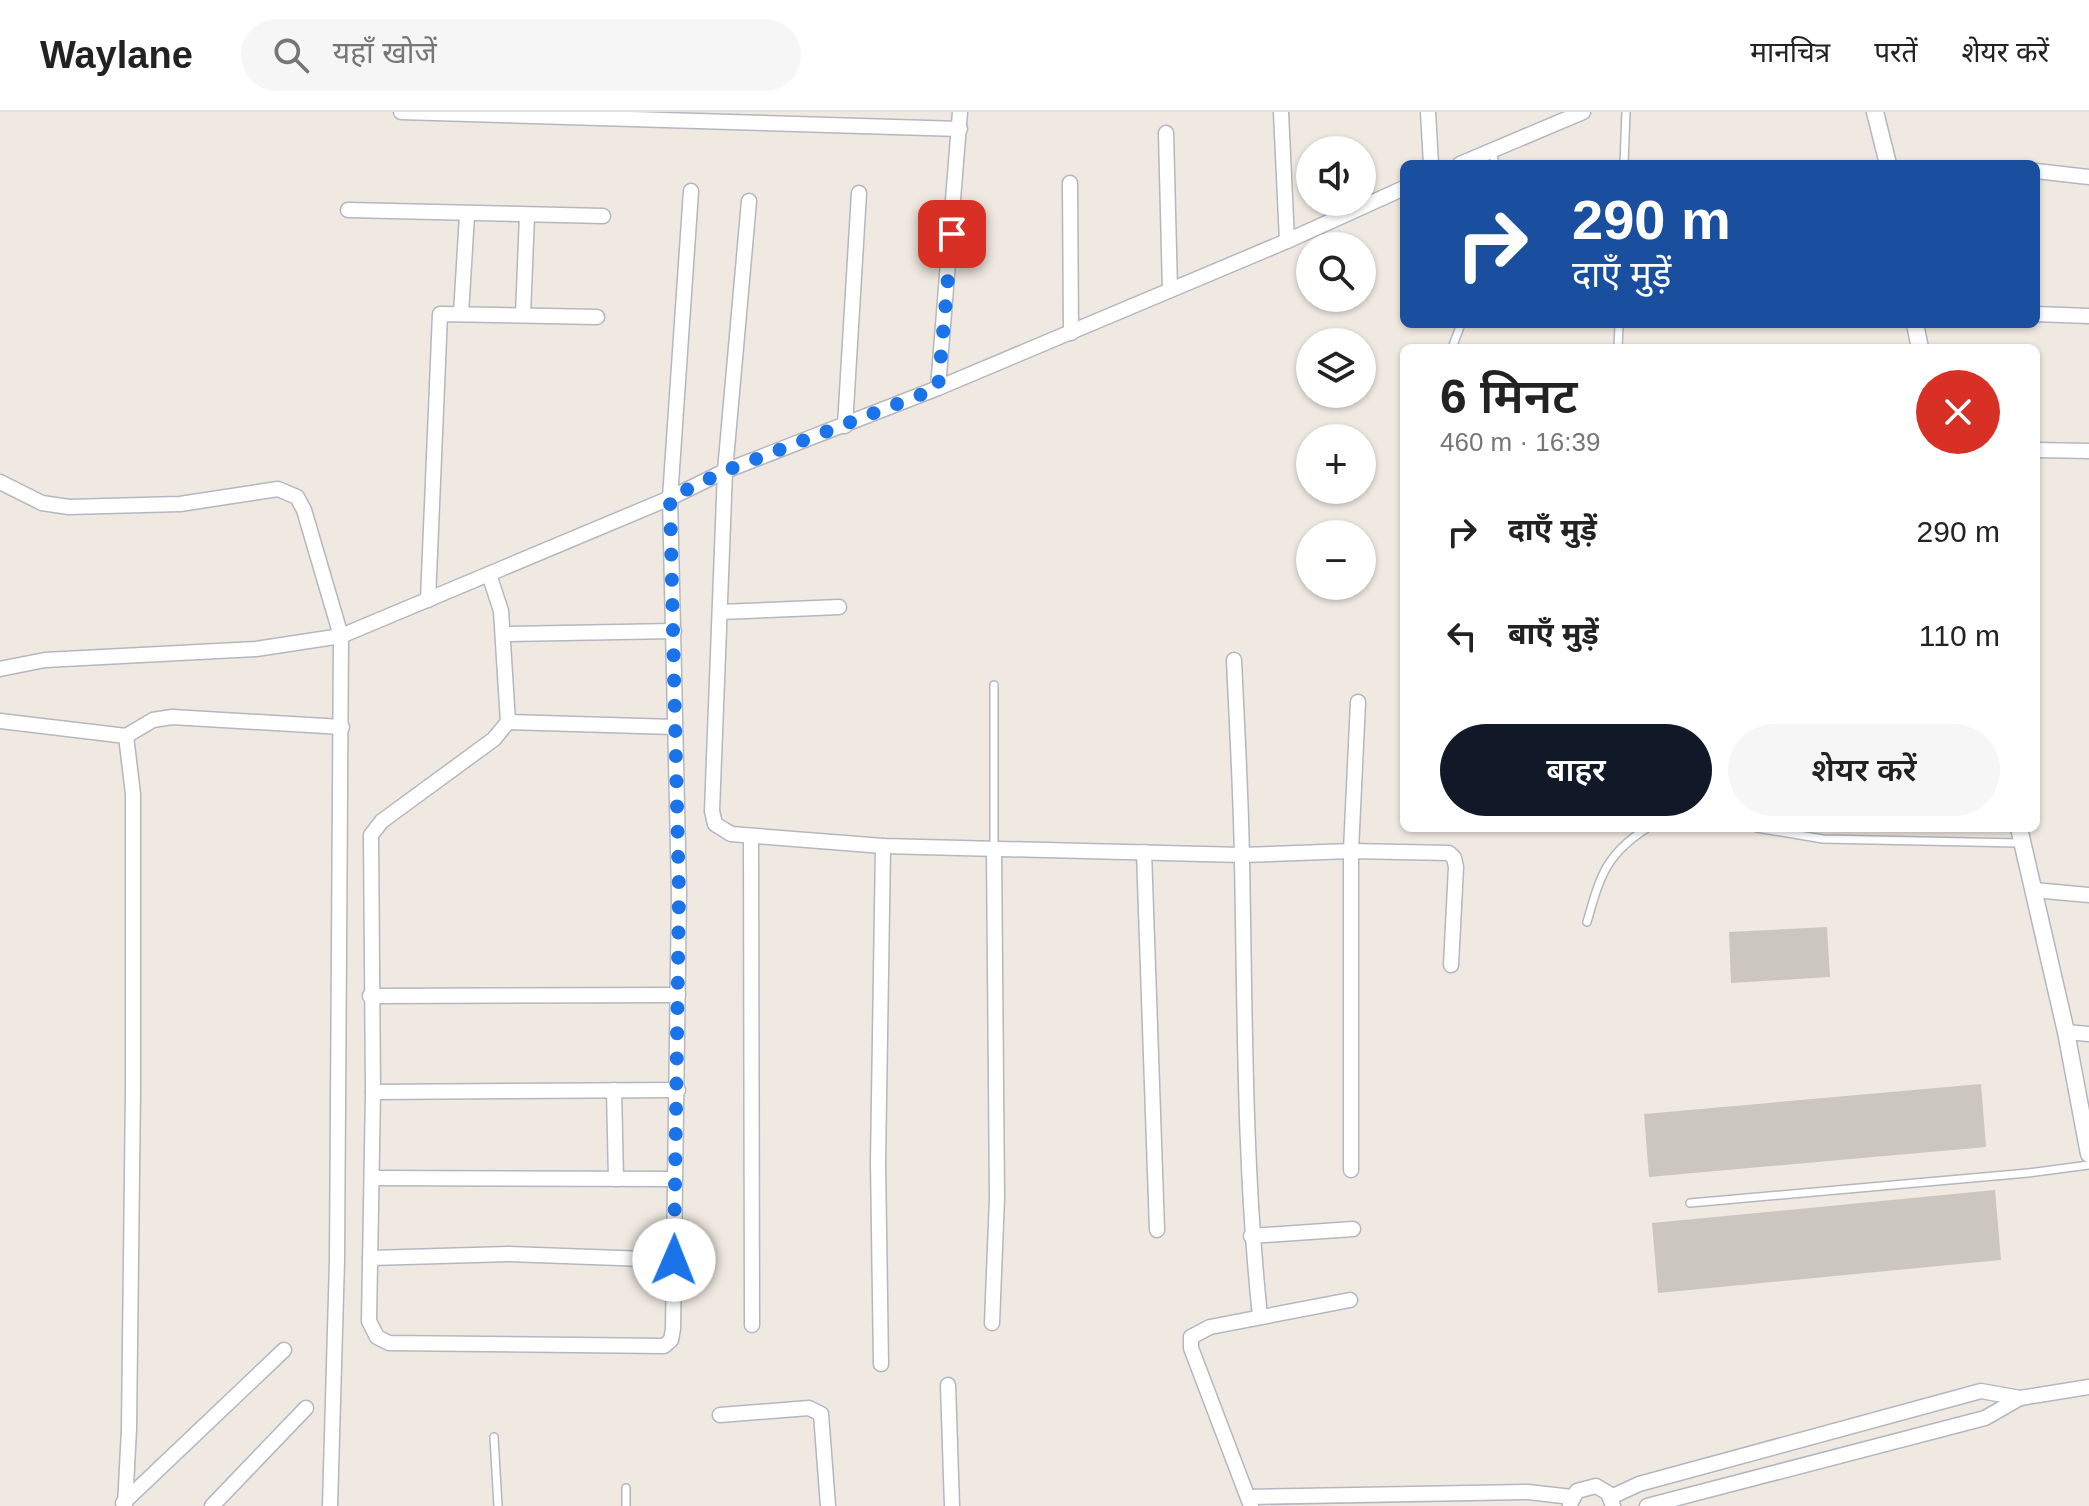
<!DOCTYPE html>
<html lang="hi">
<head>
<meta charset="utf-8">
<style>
  :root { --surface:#fff; --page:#f6f6f6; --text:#222; --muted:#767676; --line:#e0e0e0; --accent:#111827 }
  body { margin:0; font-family:Arial,"Noto Sans Devanagari",sans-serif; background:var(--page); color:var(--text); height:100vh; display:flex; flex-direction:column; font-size:30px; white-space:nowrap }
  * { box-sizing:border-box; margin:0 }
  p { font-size:26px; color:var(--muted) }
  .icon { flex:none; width:44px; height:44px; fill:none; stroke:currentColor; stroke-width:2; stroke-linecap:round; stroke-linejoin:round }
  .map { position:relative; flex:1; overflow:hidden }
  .drawer { position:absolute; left:1400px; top:232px; width:640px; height:488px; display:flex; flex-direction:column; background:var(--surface); border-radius:12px; box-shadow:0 2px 6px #0004 }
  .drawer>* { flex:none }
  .hud { position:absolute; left:1400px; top:48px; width:640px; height:168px; border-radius:12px; box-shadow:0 2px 6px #0004; background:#1a4fa0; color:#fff; overflow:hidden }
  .controls { position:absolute; left:1296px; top:24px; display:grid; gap:16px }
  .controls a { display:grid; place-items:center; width:80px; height:80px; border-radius:50%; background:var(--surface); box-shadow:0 2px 6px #0004; font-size:40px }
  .pin { position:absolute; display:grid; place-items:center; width:68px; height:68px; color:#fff; margin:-34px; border-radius:16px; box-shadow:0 4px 12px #0006 }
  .me { position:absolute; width:88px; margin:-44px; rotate:1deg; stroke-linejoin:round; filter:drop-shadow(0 0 6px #0008) }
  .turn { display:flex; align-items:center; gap:28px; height:168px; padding:0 40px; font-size:36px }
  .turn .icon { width:104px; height:104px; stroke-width:2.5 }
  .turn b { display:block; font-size:56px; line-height:68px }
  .round { display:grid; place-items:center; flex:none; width:84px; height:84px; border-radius:42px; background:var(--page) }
  .headline { display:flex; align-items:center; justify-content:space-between; height:136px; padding:0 40px }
  h1 { font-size:48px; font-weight:600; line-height:60px }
  .primary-button { display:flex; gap:16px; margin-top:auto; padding:16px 40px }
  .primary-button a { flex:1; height:92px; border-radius:48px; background:var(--accent); color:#fff; font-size:32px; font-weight:600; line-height:92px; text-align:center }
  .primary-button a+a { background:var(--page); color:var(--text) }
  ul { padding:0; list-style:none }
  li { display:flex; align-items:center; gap:24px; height:104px; padding:0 40px }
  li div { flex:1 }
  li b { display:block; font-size:30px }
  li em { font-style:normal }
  header { display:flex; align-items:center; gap:48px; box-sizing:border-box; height:112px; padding:0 40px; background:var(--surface); border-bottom:2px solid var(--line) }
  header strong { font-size:38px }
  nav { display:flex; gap:44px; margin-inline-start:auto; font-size:28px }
  .search { width:560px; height:72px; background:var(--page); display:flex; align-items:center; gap:20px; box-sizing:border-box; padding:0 28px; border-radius:44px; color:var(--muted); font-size:30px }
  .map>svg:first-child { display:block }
  .building { fill:#cbc7bf }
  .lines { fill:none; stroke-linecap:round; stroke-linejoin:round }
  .service-casing { stroke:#b4b7c1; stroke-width:10 }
  .minor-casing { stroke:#b4b7c1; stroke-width:17 }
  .tertiary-casing { stroke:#b4b7c1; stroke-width:19 }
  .service { stroke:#fff; stroke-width:7 }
  .minor { stroke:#fff; stroke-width:14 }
  .tertiary { stroke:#fff; stroke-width:16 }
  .route { stroke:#1a73e8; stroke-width:14; stroke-dasharray:0 25.2 }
</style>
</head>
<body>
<header>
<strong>Waylane</strong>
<div class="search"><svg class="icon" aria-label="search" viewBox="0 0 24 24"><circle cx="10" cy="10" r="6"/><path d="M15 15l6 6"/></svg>यहाँ खोजें</div>
<nav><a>मानचित्र</a><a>परतें</a><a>शेयर करें</a></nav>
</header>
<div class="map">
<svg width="2089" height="1394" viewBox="0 0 2089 1394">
  <rect width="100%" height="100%" fill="#efe9e1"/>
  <g class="building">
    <polygon points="1827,815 1830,865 1731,871 1729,820"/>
    <polygon points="1981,972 1986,1035 1649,1065 1644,1002"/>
    <polygon points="1995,1078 2001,1148 1658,1181 1652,1111"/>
  </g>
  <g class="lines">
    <g class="service-casing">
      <g id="service">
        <polyline points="1492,38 1495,52"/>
        <polyline points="1624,52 1626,0"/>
        <polyline points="1452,236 1461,212"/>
        <polyline points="1618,236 1619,212"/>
        <polyline points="994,573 994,739"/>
        <polyline points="1757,716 1823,727 2020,731"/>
        <path d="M1587,810C1600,765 1605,743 1647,716"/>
        <polyline points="1690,1091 2028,1061 2089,1053"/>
        <polyline points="494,1325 498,1394"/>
        <polyline points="626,1394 626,1376"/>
      </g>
    </g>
    <g class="minor-casing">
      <g id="minor">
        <polyline points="401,0 960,17"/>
        <polyline points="1281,0 1287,129"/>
        <polyline points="1428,0 1431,52"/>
        <polyline points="1166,21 1170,178"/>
        <polyline points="1460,52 1583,0"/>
        <polyline points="2036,59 2089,65"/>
        <polyline points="1070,71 1071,221"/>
        <polyline points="749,89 725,359 712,699 715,712 731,722 883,734 1242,743 1351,739 1449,741 1454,746 1456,755 1451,853"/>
        <polyline points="348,98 603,104"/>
        <polyline points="461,202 467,103"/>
        <polyline points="2036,202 2089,204"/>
        <polyline points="523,203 527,103"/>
        <polyline points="938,276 960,0"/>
        <polyline points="845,314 859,81"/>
        <polyline points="2036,338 2089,339"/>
        <polyline points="0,370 42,391 69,395 180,392 278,377 297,385 304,398 341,524 337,1148 330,1394"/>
        <polyline points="489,462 501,499 508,610 494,627 382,709 371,723 373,980 369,1209 377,1225 389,1231 664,1234 671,1228 673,1217 679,781 670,386 691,79"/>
        <polyline points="428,488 440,202 597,205"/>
        <polyline points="720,500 839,495"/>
        <polyline points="503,522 674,519"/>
        <path d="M1234,548C1237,615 1241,682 1242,749C1245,901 1244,1053 1260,1204"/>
        <polyline points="0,557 45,548 256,537 341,524 670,386 725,359 938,276 1287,129 1404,76"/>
        <polyline points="0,609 126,624 133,682 133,977 129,1317 125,1394"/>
        <polyline points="508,610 674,615"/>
        <polyline points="126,624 153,608 172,605 342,615"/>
        <polyline points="751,724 752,1213"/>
        <polyline points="1144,740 1157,1118"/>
        <polyline points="2034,778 2089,783"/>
        <polyline points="370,884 678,883"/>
        <polyline points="2066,920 2089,922"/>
        <polyline points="614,978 616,1067"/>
        <polyline points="373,980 678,978"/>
        <polyline points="1351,1058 1351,739 1358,590"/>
        <polyline points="372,1066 675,1067"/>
        <polyline points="1251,1124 1353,1117"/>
        <polyline points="370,1146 509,1142 674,1148"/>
        <polyline points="992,1211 997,1086 994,739"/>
        <polyline points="881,1252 878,1050 883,734"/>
        <polyline points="948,1273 952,1394"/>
        <polyline points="720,1303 809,1296 821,1302 828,1394"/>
        <polyline points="1249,1385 1528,1380 1572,1385"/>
        <polyline points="1611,1385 1639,1372 1981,1279 2020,1286 2089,1275"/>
        <polyline points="123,1391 284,1238"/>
        <polyline points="1570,1392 1577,1379 1596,1374 1608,1381 1613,1394"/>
        <polyline points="212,1394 306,1296"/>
        <polyline points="1251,1394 1191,1236 1191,1225 1210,1215 1350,1188"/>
        <polyline points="1647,1394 1985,1306 2020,1286"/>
      </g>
    </g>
    <g class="tertiary-casing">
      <g id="tertiary">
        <polyline points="1875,0 1888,52"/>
        <polyline points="1915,212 1920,236"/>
        <polyline points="2019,716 2066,920 2089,1042"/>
      </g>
    </g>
    <use href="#service" class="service"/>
    <use href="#minor" class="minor"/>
    <use href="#tertiary" class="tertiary"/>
  </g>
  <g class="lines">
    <polyline class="route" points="674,1148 679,781 670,386 725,359 938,276 952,122"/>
  </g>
</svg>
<div class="controls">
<a><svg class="icon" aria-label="sound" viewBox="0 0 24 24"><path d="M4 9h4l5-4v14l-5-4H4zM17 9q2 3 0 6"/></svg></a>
<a><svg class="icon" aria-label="search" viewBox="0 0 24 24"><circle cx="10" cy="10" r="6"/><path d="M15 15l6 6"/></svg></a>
<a><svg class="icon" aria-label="layers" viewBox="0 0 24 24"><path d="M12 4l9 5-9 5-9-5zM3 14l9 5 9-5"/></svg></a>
<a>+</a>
<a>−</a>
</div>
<div class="pin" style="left:952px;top:122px;background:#d93025"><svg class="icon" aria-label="arrive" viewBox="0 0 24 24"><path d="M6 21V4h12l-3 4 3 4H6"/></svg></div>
<svg class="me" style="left:674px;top:1148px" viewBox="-20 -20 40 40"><circle r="19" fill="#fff"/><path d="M0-13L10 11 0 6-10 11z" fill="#1a73e8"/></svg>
<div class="hud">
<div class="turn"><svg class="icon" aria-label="right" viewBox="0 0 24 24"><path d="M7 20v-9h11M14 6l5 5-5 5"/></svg><div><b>290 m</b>दाएँ मुड़ें</div></div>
</div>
<section class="drawer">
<div class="headline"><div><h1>6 मिनट</h1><p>460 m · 16:39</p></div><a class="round" style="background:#d93025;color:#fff"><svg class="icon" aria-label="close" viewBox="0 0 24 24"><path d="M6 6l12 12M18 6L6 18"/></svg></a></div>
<ul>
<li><svg class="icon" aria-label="right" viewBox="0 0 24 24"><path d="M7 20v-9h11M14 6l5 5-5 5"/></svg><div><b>दाएँ मुड़ें</b></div><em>290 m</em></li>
<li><svg class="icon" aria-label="left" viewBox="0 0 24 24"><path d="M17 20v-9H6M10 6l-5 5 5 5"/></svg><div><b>बाएँ मुड़ें</b></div><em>110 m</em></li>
</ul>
<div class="primary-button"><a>बाहर</a><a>शेयर करें</a></div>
</section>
</div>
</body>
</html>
